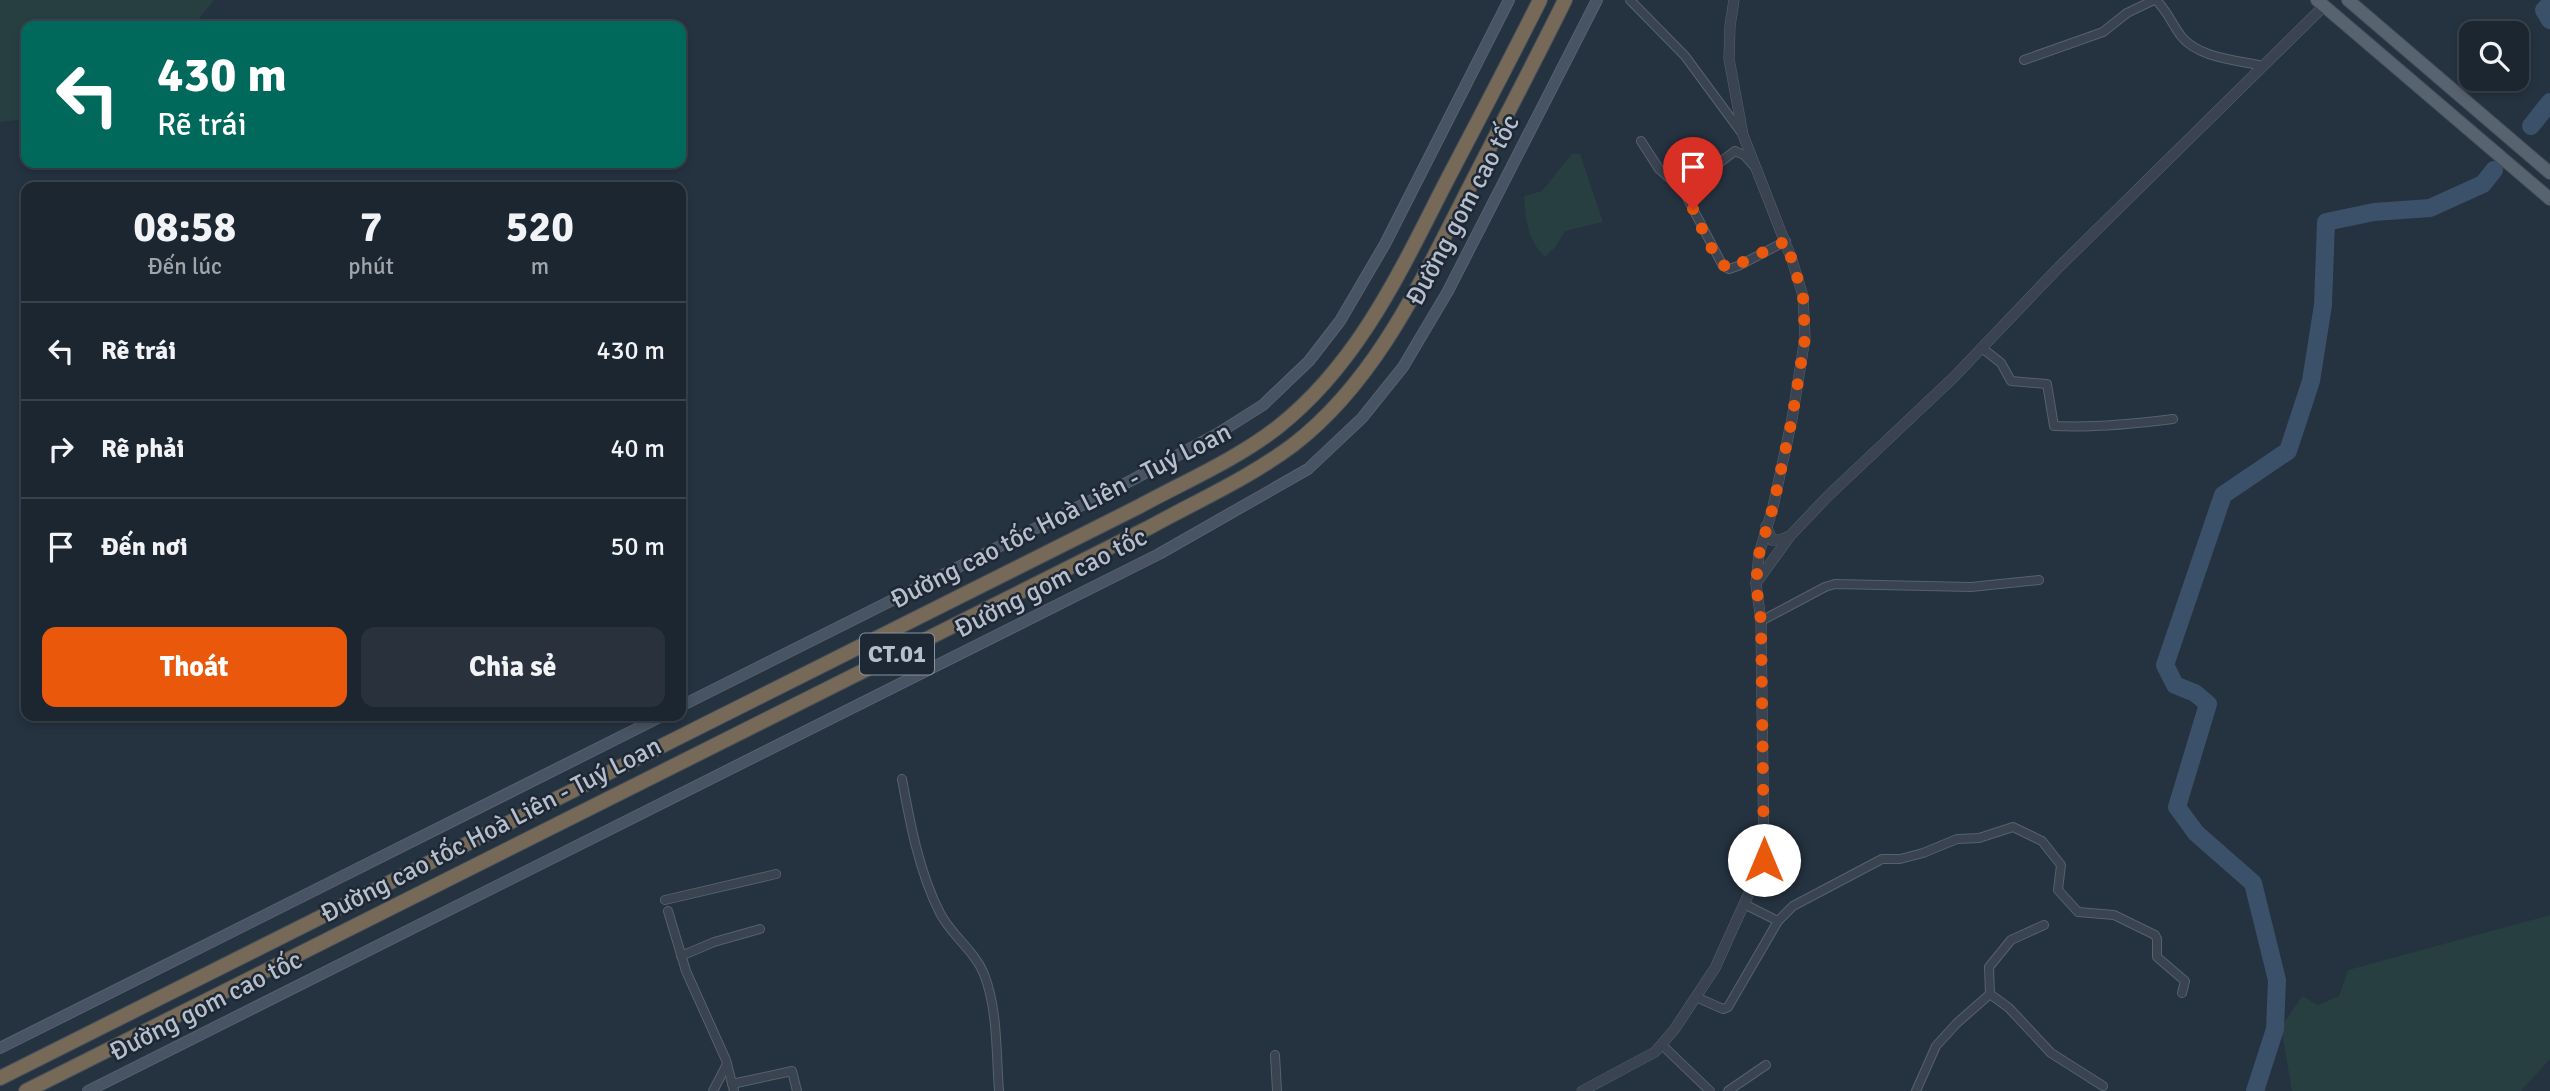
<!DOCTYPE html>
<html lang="vi">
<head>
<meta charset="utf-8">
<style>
  :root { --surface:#1c2630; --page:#29323c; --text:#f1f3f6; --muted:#a0a5ab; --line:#3a434c; --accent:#ea580c }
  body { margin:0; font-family:Signika,sans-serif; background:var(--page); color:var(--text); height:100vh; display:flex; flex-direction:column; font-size:26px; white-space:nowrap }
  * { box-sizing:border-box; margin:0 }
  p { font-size:23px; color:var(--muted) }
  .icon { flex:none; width:38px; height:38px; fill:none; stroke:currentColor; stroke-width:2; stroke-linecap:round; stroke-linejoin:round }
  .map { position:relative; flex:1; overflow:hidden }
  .panel { position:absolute; left:21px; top:182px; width:665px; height:539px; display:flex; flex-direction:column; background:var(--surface); border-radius:14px; box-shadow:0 4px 10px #0003,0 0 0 2px var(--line) }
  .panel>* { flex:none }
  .top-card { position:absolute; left:21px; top:21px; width:665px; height:147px; border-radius:14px; box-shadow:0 4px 10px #0003,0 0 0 2px var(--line); background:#00695c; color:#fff; overflow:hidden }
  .buttons { position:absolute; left:2459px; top:21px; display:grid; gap:14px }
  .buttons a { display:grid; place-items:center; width:70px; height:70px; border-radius:14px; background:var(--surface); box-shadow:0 4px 10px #0003,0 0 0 2px var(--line); font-size:35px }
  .pin { position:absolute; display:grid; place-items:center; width:60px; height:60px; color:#fff; margin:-72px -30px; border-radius:50% 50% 50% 0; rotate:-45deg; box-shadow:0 0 7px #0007 }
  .pin .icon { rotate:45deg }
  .me { position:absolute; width:77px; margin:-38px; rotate:0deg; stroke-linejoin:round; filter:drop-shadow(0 0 5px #0008) }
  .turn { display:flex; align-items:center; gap:24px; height:147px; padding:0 21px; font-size:32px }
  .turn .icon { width:91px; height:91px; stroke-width:2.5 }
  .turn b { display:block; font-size:49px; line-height:60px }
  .eta { display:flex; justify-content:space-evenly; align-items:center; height:119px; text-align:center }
  .eta b { font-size:42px; font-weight:800; line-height:49px }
  .cta { display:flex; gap:14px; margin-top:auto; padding:14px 21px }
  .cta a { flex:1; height:80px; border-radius:14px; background:var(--accent); color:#fff; font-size:28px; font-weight:800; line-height:80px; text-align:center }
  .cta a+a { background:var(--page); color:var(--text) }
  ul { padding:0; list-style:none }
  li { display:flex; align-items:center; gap:21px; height:98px; padding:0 21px; border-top:2px solid var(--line) }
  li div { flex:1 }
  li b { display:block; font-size:26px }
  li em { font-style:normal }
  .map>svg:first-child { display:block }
  .green { fill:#273f41 }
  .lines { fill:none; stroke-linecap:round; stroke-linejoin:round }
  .river { stroke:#3b5069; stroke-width:18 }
  .minor-casing { stroke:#57616e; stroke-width:10 }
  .tertiary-casing { stroke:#57616e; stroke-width:11 }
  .secondary-casing { stroke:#57616e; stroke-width:12 }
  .primary-casing { stroke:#464f5c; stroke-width:14 }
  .motorway-casing { stroke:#444e5b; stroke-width:16 }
  .minor { stroke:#3a4350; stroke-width:8 }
  .tertiary { stroke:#3a4350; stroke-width:10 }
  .secondary { stroke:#485363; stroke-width:10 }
  .primary { stroke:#586370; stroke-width:12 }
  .motorway { stroke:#766957; stroke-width:14 }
  .route { stroke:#ea580c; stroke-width:12; stroke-dasharray:0 21.6 }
  .labels { text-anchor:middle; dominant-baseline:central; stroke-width:5; stroke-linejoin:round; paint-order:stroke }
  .shield { fill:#1e2835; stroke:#88929e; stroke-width:2 }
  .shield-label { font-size:24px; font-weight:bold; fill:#b6bfcb }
  .street-label { font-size:26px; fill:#b6bfcb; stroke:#1e2835 }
</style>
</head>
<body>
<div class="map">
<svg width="2550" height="1091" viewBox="0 0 2550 1091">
  <rect width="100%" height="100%" fill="#253240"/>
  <g class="green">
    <polygon points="0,0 214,0 193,26 26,26 26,119 0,122"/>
    <path d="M1572,154H1580L1603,222L1565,231L1556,246L1545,257C1527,239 1526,221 1524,196L1542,191Z"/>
    <polygon points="2550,915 2550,1059 2521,1091 2292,1091 2281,1027 2302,996 2318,1005 2339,996 2348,970"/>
  </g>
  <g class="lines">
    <g class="river">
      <polyline points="2550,4 2544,10 2550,20"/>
      <polyline points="2531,126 2550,102"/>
      <polyline points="2255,1091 2275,1029 2277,980 2253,883 2196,833 2177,807 2208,704 2195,693 2175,685 2165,665 2223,495 2288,451 2311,381 2323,305 2326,222 2374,212 2430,208 2483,184 2494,170"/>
    </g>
    <g class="minor-casing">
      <g id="minor">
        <polyline points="1630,0 1685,56 1741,132"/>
        <path d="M2156,0C2169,13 2171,23 2181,36C2198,58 2237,60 2263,66"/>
        <polyline points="2024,60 2103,32 2127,13 2154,0"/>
        <polyline points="1641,141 1659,169 1683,190 1723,266 1729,269 1738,266 1786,241"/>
        <polyline points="1683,190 1735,151 1744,155 1754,166"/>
        <path d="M1982,348L2001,363L2011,381L2047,384L2054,426C2094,428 2134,424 2173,419"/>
        <polyline points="1761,621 1825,587 1835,584 1971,587 2039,580"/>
        <path d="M902,779C910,823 919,872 940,913C951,935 974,950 984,974C998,1010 996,1053 999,1091"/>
        <polyline points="665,900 776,874"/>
        <polyline points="1744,904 1778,921 1793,906 1882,859 1900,859 1923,853 1957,839 1979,838 2013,827 2042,841 2061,865 2058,890 2078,912 2114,915 2155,935 2157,939 2157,957 2185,981 2182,993"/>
        <polyline points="668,911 686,971 726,1060 734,1091"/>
        <polyline points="681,956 714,942 760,929"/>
        <polyline points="1990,994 1989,967 2011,940 2044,925"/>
        <polyline points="1696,997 1723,1009 1728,1007 1778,921"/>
        <polyline points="1662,1045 1710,1091"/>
        <polyline points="1275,1055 1277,1091"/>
        <polyline points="732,1084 792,1071 797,1091"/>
        <polyline points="713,1091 727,1064"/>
        <polyline points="1728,1091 1766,1065"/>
        <polyline points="1916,1091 1936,1046 1957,1023 1990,994 2009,1008 2051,1053 2103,1086"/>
      </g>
    </g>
    <g class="tertiary-casing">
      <g id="tertiary">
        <polyline points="1766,526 1772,540 1781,540 1789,536"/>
        <polyline points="1756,583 1790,536 1828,496 1954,377 2059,267 2324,6"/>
        <polyline points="1582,1091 1655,1052 1674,1030 1715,968 1764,860 1761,621 1756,584 1759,554 1773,507 1792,419 1805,338 1803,296 1792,260 1743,135 1729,59 1730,26 1734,0"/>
      </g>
    </g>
    <g class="secondary-casing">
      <g id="secondary">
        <polyline points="681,706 1132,480 1217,434 1263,405 1309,361 1340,321 1385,244 1509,0"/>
        <polyline points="0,1048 662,716"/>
        <polyline points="88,1091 1159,554 1308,469 1362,418 1403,367 1448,291 1597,0"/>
      </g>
    </g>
    <g class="primary-casing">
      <g id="primary">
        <polyline points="2317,0 2550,199"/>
        <polyline points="2348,0 2550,173"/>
      </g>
    </g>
    <g class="motorway-casing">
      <g id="motorway">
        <path d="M0,1078L1140,506C1186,481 1237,459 1278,427C1358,364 1400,272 1445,184C1477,123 1509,62 1540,0"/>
        <path d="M26,1091L1150,527C1197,501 1249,478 1293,445C1375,382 1420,284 1466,194C1499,129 1533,65 1565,0"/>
      </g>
    </g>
    <use href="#minor" class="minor"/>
    <use href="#tertiary" class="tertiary"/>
    <use href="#secondary" class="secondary"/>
    <use href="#primary" class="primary"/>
    <use href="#motorway" class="motorway"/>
  </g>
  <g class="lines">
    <path class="route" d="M1693,209C1701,225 1714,261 1729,269L1786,241L1803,296L1805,338L1792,419L1773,507L1759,554L1756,584L1761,621L1764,860"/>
  </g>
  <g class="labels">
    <rect class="shield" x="860" y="633.5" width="74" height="41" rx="5"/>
    <g class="shield-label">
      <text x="897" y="654">CT.01</text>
    </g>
    <g class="street-label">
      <text transform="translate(1463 210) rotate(-62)">Đường gom cao tốc</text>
      <text transform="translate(1061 516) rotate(-27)">Đường cao tốc Hoà Liên - Tuý Loan</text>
      <text transform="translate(1051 583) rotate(-27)">Đường gom cao tốc</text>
      <text transform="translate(491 830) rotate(-27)">Đường cao tốc Hoà Liên - Tuý Loan</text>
      <text transform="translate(206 1006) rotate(-27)">Đường gom cao tốc</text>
    </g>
  </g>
</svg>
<div class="buttons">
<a><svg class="icon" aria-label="search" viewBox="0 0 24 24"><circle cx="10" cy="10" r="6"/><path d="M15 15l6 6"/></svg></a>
</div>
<div class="pin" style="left:1693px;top:209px;background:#d93025"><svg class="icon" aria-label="arrive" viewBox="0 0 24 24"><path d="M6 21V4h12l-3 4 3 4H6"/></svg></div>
<svg class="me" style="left:1764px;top:860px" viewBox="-20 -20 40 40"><circle r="19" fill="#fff"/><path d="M0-13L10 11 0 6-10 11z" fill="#ea580c"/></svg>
<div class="top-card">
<div class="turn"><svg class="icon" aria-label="left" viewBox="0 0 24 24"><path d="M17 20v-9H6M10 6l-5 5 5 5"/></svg><div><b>430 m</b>Rẽ trái</div></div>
</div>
<section class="panel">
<div class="eta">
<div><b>08:58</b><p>Đến lúc</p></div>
<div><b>7</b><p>phút</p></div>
<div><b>520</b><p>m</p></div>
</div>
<ul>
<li><svg class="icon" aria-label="left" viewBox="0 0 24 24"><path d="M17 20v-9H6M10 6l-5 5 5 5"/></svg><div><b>Rẽ trái</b></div><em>430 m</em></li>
<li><svg class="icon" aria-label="right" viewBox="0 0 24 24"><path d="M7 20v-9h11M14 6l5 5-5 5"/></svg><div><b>Rẽ phải</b></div><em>40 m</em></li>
<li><svg class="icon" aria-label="arrive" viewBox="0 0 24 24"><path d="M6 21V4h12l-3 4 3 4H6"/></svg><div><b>Đến nơi</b></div><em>50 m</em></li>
</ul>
<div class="cta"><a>Thoát</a><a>Chia sẻ</a></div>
</section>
</div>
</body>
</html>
